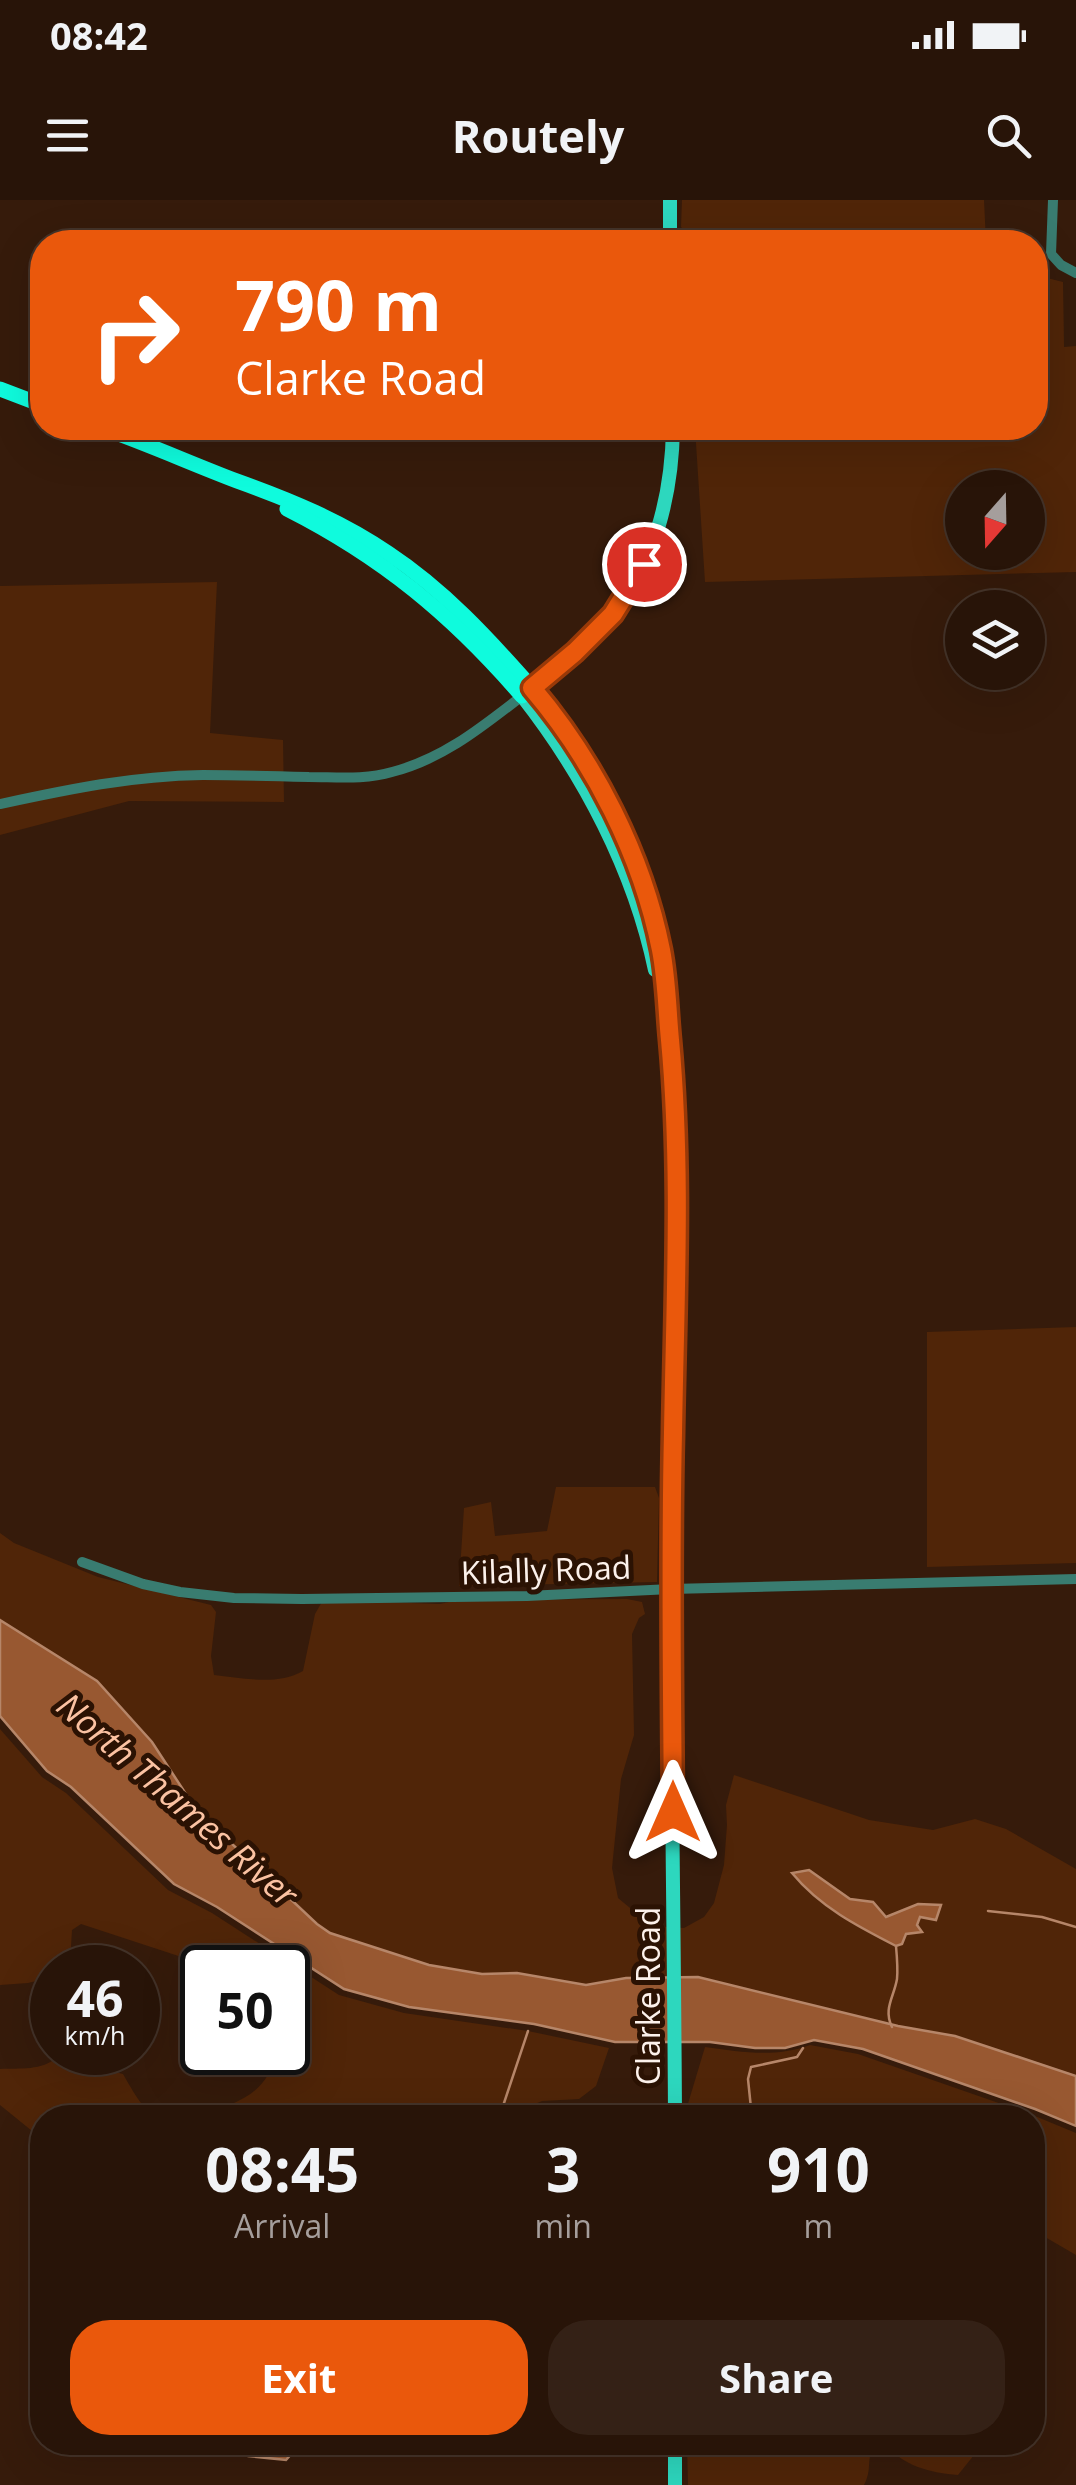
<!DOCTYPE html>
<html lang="en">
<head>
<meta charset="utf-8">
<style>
  :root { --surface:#281408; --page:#342116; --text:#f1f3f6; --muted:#a59e9c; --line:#443329; --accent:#ea580c }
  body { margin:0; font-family:"Open Sans",sans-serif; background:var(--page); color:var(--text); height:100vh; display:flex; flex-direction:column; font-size:38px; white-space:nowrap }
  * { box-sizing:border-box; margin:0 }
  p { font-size:32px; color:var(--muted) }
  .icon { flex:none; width:55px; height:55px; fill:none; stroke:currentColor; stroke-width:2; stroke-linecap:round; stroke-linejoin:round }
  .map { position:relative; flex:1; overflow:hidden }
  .side { position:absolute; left:30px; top:1905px; width:1015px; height:350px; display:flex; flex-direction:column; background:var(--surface); border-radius:40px; box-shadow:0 10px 40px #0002,0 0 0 2px var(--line) }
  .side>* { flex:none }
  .hud { position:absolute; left:30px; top:30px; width:1018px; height:210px; border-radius:40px; box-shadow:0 10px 40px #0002,0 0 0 2px var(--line); background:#ea580c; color:#fff; overflow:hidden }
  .needle { width:65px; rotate:200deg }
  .fabs { position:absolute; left:945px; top:270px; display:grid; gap:20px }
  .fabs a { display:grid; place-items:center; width:100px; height:100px; border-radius:50%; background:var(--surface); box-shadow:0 10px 40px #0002,0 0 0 2px var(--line); font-size:50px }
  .speed { position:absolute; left:30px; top:1745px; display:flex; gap:20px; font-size:50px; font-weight:700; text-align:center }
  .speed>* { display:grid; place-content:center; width:130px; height:130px; border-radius:50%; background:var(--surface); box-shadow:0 10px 40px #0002,0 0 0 2px var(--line); line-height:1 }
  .speed small { font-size:25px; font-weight:400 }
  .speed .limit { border:5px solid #111; border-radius:15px; background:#fff; color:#111 }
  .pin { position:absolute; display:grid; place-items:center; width:85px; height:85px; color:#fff; margin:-42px; border:5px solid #fff; border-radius:50%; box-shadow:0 2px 10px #0007 }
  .me { position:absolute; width:110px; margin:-55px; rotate:0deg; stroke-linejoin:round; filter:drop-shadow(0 0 8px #0008) }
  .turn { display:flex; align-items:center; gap:35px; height:210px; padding:0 40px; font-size:45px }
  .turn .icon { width:130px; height:130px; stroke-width:2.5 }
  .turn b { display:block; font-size:70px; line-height:85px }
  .eta { display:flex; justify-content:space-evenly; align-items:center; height:170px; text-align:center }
  .eta b { font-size:60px; font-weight:700; line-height:70px }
  .action { display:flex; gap:20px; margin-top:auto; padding:20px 40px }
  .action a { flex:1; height:115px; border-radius:40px; background:var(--accent); color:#fff; font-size:40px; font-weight:700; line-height:115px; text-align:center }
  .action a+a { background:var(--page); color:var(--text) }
  .status { display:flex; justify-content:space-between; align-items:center; height:70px; padding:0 50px; background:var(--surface); direction:ltr }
  .status svg { height:28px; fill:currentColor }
  header { display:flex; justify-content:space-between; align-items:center; height:130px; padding:0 40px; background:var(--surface); font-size:45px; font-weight:700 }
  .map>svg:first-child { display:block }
  .green { fill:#502508; fill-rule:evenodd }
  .water { fill:#985831; stroke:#b68669; stroke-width:2.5 }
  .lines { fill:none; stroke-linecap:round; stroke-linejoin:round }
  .stream { stroke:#b68669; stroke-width:2.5 }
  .minor { stroke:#397c70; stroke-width:10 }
  .major { stroke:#2dd7be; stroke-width:14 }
  .highway { stroke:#0ffbdd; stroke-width:15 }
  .route-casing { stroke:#983908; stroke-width:25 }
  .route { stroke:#ea580c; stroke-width:18 }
  .labels { text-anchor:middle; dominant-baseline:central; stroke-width:10; stroke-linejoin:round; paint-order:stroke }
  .street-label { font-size:32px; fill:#fcf1eb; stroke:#2b1203 }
  .water-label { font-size:35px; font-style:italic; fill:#fbc2a2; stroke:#2b1203 }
</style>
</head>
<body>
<div class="status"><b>08:42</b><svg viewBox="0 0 49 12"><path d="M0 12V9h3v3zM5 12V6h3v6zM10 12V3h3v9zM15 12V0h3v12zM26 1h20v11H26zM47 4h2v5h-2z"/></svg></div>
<header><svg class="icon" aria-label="menu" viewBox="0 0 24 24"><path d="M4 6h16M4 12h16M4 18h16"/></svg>Routely<svg class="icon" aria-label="search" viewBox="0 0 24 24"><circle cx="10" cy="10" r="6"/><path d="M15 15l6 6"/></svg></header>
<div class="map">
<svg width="1076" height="2285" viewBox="0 0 1076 2285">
  <rect width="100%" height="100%" fill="#361b0b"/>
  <g class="green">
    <polygon points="682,0 984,0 986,42 692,42 692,39 681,27"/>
    <path d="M1035,75L1063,82L1064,147L1076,146V372L705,382L695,228H1035ZM962,288H1028V352H962Z"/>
    <polygon points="217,382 210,533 283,540 284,602 129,601 0,635 0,386"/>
    <polygon points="1076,1127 1076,1363 927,1367 927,1132"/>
    <polygon points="556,1287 655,1287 659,1298 657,1382 459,1386 464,1308 491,1302 495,1336 547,1331"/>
    <path d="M0,1333L14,1343L98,1377L211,1405L216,1412L211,1456L214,1475C242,1478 277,1486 303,1471L315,1414L323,1400L440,1404L458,1400L627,1399L642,1402L645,1414L639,1418L632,1434L634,1535L621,1579L612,1668L618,1698L647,1722L667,1727L684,1728L704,1717L714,1703L724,1665L727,1625L726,1605L734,1575L869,1620L933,1630L975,1619L1006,1629L1076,1669V1881L581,1788L478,1777L424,1768L326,1736L0,1427Z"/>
    <path d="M0,1529L42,1577L66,1593L168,1690L212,1713L339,1795L404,1813L528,1831L609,1848L596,1886L579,1899L542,1901L506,1917H201C235,1902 269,1895 275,1853L288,1852V1768L212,1767L81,1724L72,1730L70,1763L67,1767L52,1768V1777L28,1783L0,1785Z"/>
    <path d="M810,1845L858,1854L1030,1914L1076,1933V2055L1033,2030L1032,1918L684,1917L705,1847C741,1852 775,1858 810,1845Z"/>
    <path d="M57,1857L123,1874C147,1916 147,1916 196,1917L42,1918V1939L0,1905V1869C20,1868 42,1871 57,1857Z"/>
    <path d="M687,2243L688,2242L875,2243C865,2261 873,2268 864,2285H688Z"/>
    <path d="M885,2243H978V2250L958,2275C931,2273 902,2266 885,2243Z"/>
  </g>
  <g class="water">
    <polygon points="0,1420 97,1481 152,1542 197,1611 317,1724 330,1733 429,1765 482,1774 517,1773 586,1785 626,1778 698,1777 898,1826 955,1836 1076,1876 1076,1926 1035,1909 863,1849 814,1840 785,1848 755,1848 710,1842 615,1842 534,1824 409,1807 344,1789 217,1707 174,1684 71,1587 47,1571 0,1516"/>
    <path d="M809,1670L850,1699L873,1702L886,1717L918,1704L941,1705L936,1720L920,1717L917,1725L922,1732L906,1734L902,1744L896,1746C857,1726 820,1707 792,1673Z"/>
    <polygon points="226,2243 308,2243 320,2248 307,2255 294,2251 286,2260 248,2256"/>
  </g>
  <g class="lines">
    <g class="stream">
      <polyline points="988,1711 1042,1717 1076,1727"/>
      <path d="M892,1827C883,1809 894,1797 897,1779C898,1769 897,1757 896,1746"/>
      <polyline points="499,1918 528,1831"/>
      <polyline points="752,1918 748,1879 751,1867 797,1857 803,1848"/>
    </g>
    <g class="minor">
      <polyline points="1053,0 1051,54 1061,65 1076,73"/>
      <path d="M0,604C70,589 131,576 203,575C238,575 274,576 309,577C337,577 365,580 392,572C443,559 482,527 522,496"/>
      <polyline points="82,1362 143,1384 180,1392 234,1398 302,1399 527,1396 671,1389 1076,1379"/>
    </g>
    <g class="major">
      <polyline points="670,42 670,0"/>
      <path d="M532,488C594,561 641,655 661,749C667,779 667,809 670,839C682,977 674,1116 672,1254C669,1475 674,1696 675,1918"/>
      <path d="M655,770C634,670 584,575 522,496C552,471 584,447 610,417C655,366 672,294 673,228"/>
      <polyline points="675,2242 675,2285"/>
    </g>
    <g class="highway">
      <polyline points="0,189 42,205"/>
      <path d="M102,228C148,244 192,264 237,281C290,300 341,321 388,353C444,390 488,438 532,488"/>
      <path d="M287,309C382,357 452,415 522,496"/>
    </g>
  </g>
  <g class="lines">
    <g class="route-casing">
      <path id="route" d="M644,364L613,414L575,452L532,488C594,561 642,655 661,750C667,781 667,809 670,840C682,970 675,1103 673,1233C670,1359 672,1485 673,1612"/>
    </g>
    <use href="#route" class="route"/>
  </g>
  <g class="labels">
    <g class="street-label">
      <text transform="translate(546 1369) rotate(-2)">Kilally Road</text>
      <text transform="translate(647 1796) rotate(-90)">Clarke Road</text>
    </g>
    <g class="water-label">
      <text transform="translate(178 1599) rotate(41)">North Thames River</text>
    </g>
  </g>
</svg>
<div class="fabs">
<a><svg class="needle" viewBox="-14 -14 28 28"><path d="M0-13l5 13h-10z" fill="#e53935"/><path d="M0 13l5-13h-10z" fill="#a59e9c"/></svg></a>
<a><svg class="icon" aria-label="layers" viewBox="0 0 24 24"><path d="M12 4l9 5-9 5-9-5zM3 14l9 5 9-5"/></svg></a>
</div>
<div class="speed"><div>46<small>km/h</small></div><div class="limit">50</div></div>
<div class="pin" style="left:644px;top:364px;background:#d93025"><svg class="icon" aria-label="arrive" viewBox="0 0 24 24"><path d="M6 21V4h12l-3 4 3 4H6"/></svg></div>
<svg class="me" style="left:673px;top:1612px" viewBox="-20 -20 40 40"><path d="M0-17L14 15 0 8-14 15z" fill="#ea580c" stroke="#fff" stroke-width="4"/></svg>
<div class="hud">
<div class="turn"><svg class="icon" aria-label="right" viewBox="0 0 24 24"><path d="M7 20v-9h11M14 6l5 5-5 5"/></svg><div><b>790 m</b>Clarke Road</div></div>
</div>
<section class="side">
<div class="eta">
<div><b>08:45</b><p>Arrival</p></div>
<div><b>3</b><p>min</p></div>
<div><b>910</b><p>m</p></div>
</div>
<div class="action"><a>Exit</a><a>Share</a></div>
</section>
</div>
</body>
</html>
